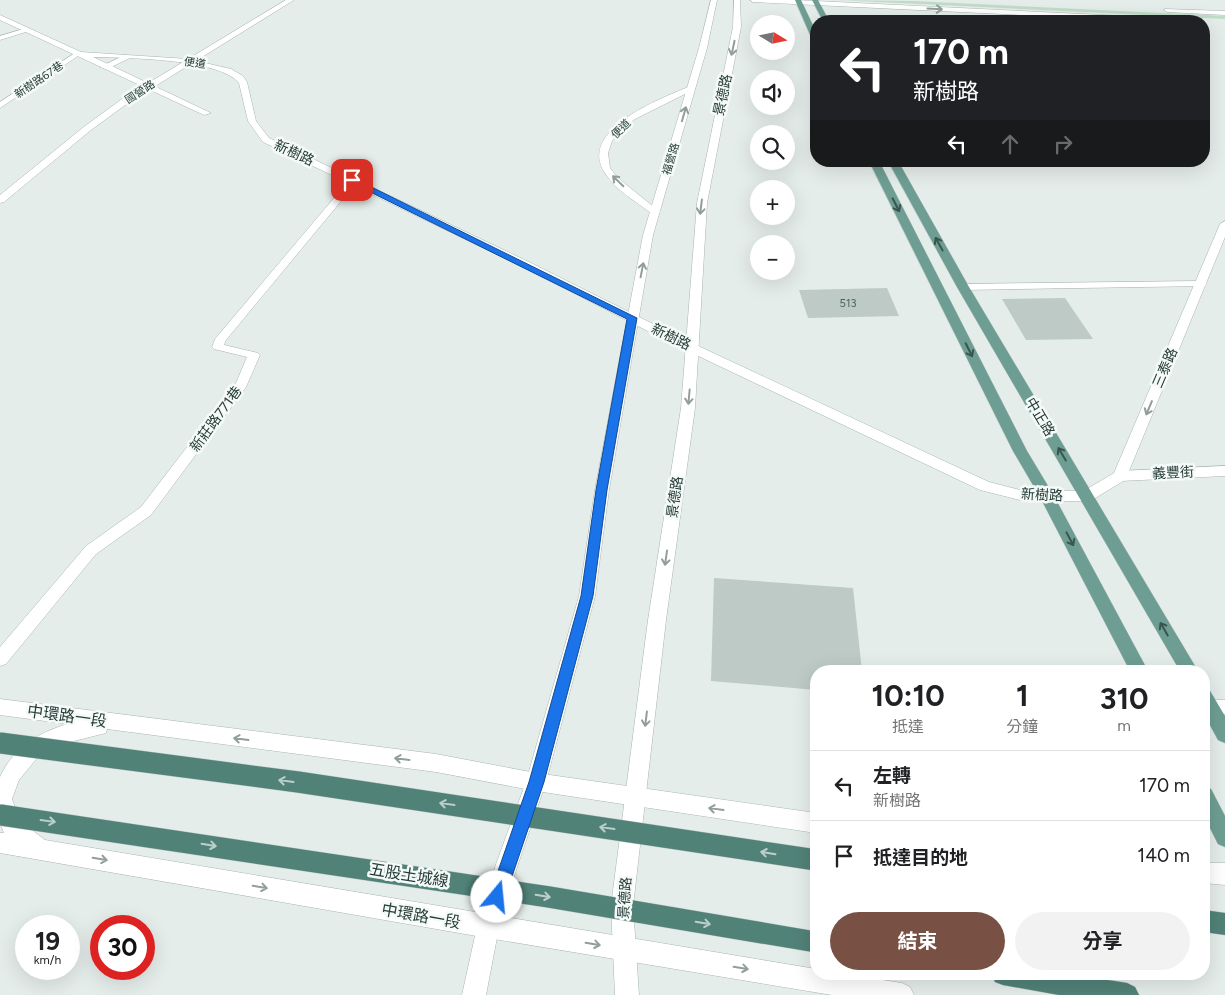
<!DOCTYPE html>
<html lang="zh-TW">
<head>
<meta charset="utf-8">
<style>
  :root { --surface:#fff; --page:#f2f2f2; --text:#202124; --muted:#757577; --line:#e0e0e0; --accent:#795144 }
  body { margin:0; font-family:Figtree,"Noto Sans TC",sans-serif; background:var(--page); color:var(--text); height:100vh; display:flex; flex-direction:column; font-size:19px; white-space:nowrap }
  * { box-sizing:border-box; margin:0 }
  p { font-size:16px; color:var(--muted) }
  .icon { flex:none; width:28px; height:28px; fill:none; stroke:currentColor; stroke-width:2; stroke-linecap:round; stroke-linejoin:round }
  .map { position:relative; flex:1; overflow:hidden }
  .sheet { position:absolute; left:810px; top:665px; width:400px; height:315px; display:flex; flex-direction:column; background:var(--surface); border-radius:20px; box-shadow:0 5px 20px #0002 }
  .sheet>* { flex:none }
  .hud { position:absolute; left:810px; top:15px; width:400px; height:152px; border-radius:20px; box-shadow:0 5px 20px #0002; background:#202124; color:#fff; overflow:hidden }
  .needle { width:32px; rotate:100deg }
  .buttons { position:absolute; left:750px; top:15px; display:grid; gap:10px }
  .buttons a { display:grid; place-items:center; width:45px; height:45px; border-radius:50%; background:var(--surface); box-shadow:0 5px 20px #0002; font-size:25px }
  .speed { position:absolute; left:15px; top:915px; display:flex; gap:10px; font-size:25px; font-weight:700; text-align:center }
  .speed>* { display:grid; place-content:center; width:65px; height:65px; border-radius:50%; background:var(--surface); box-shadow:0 5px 20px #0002; line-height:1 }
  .speed small { font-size:12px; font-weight:400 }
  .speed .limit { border:8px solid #d22; background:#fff; color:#111 }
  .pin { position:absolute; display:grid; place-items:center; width:42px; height:42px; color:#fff; margin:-21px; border-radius:10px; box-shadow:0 2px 8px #0006 }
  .me { position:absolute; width:55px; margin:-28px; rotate:17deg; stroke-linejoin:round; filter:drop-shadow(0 0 4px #0008) }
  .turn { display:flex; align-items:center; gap:18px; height:105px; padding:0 20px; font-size:22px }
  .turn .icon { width:65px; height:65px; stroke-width:2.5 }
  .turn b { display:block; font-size:35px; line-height:42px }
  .lanes { display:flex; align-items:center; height:48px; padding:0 20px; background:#0003; justify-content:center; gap:25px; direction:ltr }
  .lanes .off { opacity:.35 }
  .eta { display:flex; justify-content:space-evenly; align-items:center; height:85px; text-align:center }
  .eta b { font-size:30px; font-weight:700; line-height:35px }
  .button { display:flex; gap:10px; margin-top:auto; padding:10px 20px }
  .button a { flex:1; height:58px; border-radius:30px; background:var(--accent); color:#fff; font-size:20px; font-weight:700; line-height:58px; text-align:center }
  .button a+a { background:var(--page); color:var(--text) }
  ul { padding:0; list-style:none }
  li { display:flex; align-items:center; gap:15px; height:70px; padding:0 20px; border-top:1px solid var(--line) }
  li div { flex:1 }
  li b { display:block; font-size:19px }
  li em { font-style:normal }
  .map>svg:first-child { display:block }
  .green { fill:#c0dcc8 }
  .building { fill:#bdcac6 }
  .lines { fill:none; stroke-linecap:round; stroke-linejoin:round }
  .service-casing { stroke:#a8b5b1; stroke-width:1 }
  .minor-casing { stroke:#a8b5b1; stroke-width:1 }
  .tertiary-casing { stroke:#a8b5b1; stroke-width:1 }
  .secondary-casing { stroke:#a4b8b1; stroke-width:1 }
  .primary-casing { stroke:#c2c9c7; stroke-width:1 }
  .trunk-casing { stroke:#c2c9c7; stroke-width:1 }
  .service { fill:#fff; fill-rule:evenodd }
  .minor { fill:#fff; fill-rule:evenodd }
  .tertiary { fill:#fff; fill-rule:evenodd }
  .secondary { fill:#fff; fill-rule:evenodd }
  .primary { fill:#6e9e93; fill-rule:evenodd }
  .trunk { fill:#518278; fill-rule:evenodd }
  .trunk-bridge-casing { stroke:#c2c9c7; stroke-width:22; stroke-linecap:butt }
  .trunk-bridge { stroke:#518278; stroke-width:21 }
  .oneway { stroke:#929e9c }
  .oneway2 { stroke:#38554f }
  .oneway3 { stroke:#bcd0cb }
  .route { fill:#1a73e8; stroke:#114b97 }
  .labels { text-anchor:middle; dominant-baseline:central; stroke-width:5; stroke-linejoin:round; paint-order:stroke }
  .far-street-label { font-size:11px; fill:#263d38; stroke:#f5faf8 }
  .number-label { font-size:11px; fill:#4c605c }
  .street-label { font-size:14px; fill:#263d38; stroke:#f5faf8 }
  .near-street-label { font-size:16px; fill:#263d38; stroke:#f5faf8 }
</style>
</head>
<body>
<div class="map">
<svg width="1225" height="995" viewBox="0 0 1225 995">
  <rect width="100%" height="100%" fill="#e5edea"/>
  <polygon class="green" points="837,0 914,1 1225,16 1225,19"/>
  <g class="building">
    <polygon points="887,288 899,316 808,318 799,290"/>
    <polygon points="1065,298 1093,339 1026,340 1002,299"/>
    <polygon points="714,578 853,588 862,671 816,671 816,690 711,681"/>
  </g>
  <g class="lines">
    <g class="service-casing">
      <g id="service">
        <polygon points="27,28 29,29 29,31 0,40 0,36"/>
        <polygon points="75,53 81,54 0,108 0,102"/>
        <polygon points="125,55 132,57 107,69 100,67"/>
        <path d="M688,87L695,89L635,119L621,130L612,141L608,153L610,168L618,178L660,212L655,215L652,214C636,201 616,191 605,173C577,130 660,99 688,87Z"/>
        <polygon points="353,178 357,181 356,183 226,340 224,345 258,353 260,355 246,387 151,515 96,554 6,664 0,666 0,647 86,546 141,507 236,383 247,357 214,349 212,347 215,339 350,179"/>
        <polygon points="1225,466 1225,476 1120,481 1115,479 1113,476 1115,473 1120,471"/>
        <polygon points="1209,700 1225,700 1225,714 1204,713 1204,701"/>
      </g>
    </g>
    <g class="minor-casing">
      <g id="minor">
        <polygon points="286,0 294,0 128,103 91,130 4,202 0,203 0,195 85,126 122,99"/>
        <polygon points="711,0 717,0 707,48 653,235 609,490 595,596 546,782 517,867 499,927 486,995 462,995 477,927 495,867 526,782 579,596 595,490 643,235 699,48"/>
        <polygon points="734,0 740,0 741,27 707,203 695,408 666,620 633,906 639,995 615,995 611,906 648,620 681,408 697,203 733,27"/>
        <polygon points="1201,281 1205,282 1207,284 1205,286 963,290 957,287 963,284"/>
      </g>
    </g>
    <g class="tertiary-casing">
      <g id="tertiary">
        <polygon points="750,0 795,0 1185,19 1189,21 1146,21 753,2"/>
        <polygon points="1165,9 1225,11 1225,15 1167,12 1164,10"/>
        <polygon points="1225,221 1225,237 1127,476 1125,480 1092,500 1087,501 1082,500 1080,496 1082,492 1114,473 1220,224"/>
        <path d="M0,699L436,754L536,773L816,813V833L536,791L436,772L107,729L106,733L58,745L37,758L19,780L12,799L20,821L45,840L816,969V974H843L902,983L910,987L914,995H832L488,938L0,853V833H4L0,823V777C13,748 39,732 68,724L0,715Z"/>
        <polygon points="1204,863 1225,863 1225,885 1204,883"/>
      </g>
    </g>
    <g class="secondary-casing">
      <path id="secondary" d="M0,15L81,52L188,59L231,69L243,76L247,82L256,121L269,138L529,262L681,338L989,482L1024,491H1087L1092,492L1094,496L1092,500L1087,501H1024L980,490L673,344L521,266L263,142L248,121L239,83C219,58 124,58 93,57L211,113L204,115L0,20Z"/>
    </g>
    <g class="primary-casing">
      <g id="primary">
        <polygon points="795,0 801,0 816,32 816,41 812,39"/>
        <polygon points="812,0 818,0 829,21 823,21"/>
        <polygon points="869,161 879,161 1027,451 1054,496 1148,671 1130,671 1040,497 1013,451"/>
        <polygon points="888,161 898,161 969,287 1198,671 1180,671 957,287"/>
        <polygon points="1204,689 1210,691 1225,716 1225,743 1218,740 1204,714"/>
        <polygon points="1204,786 1211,789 1225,816 1225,847 1218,844 1204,816"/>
      </g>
    </g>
    <g class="trunk-casing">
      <g id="trunk">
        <polygon points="1204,910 1225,913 1225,935 1204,932"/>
        <polygon points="992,974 1070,974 1127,983 1135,987 1139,995 1059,995 1003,985 995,982"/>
      </g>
    </g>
    <use href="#service" class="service"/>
    <use href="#minor" class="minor"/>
    <use href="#tertiary" class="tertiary"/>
    <use href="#secondary" class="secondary"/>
    <use href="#primary" class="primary"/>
    <use href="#trunk" class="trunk"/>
    <g class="trunk-bridge-casing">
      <g id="trunk-bridge">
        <polyline points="0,743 298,782 816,860"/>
        <polyline points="0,815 549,897 816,942"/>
      </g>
    </g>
    <use href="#trunk-bridge" class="trunk-bridge"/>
  </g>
  <defs><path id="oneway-shaft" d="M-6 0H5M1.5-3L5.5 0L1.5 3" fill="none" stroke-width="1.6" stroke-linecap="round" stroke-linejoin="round" transform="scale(1.25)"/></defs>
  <g class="oneway">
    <use href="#oneway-shaft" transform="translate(935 9) rotate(3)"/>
    <use href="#oneway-shaft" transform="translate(733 48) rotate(102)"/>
    <use href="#oneway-shaft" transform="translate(684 114) rotate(-74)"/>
    <use href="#oneway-shaft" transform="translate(618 181) rotate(-136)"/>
    <use href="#oneway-shaft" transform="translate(701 207) rotate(97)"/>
    <use href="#oneway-shaft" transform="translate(642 270) rotate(-79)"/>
    <use href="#oneway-shaft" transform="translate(689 397) rotate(95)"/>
    <use href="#oneway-shaft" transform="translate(1149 408) rotate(113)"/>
    <use href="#oneway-shaft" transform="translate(666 558) rotate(98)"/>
    <use href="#oneway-shaft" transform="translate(646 719) rotate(97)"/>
    <use href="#oneway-shaft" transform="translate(241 739) rotate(-173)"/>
    <use href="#oneway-shaft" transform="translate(402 759) rotate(-173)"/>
    <use href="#oneway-shaft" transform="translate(716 809) rotate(-172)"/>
    <use href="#oneway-shaft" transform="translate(100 859) rotate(10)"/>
    <use href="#oneway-shaft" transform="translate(260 887) rotate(10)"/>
    <use href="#oneway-shaft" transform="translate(593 944) rotate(9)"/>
    <use href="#oneway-shaft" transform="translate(741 968) rotate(9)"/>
  </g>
  <g class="oneway2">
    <use href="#oneway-shaft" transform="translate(896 205) rotate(63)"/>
    <use href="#oneway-shaft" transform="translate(939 244) rotate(-119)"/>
    <use href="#oneway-shaft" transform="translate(969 350) rotate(63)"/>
    <use href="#oneway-shaft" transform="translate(1062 454) rotate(-121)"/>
    <use href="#oneway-shaft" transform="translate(1070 539) rotate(62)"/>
    <use href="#oneway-shaft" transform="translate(1164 629) rotate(-120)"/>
  </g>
  <g class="oneway3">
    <use href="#oneway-shaft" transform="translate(286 781) rotate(-172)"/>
    <use href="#oneway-shaft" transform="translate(447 804) rotate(-172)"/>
    <use href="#oneway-shaft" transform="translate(48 821) rotate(8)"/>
    <use href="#oneway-shaft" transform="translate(607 828) rotate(-172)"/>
    <use href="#oneway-shaft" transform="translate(209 845) rotate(9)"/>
    <use href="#oneway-shaft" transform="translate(768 853) rotate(-171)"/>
    <use href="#oneway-shaft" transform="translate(543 896) rotate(9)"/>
    <use href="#oneway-shaft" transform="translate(703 923) rotate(10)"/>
  </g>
  <polygon class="route" points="350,179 355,179 637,318 607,490 593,596 544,782 505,897 503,903 497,905 491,903 489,897 529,782 581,596 596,490 627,319 350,182"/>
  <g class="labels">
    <g class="far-street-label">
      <text transform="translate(195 63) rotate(8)">便道</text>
      <text transform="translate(39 80) rotate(-34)">新樹路67巷</text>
      <text transform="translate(140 92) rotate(-33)">國營路</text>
      <text transform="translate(621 129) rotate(-45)">便道</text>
      <text transform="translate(671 159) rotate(-74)">福營路</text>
    </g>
    <g class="number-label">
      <text x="848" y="303">513</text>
    </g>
    <g class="street-label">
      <text transform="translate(723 95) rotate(-78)">景德路</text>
      <text transform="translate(294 153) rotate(25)">新樹路</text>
      <text transform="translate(671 337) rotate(26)">新樹路</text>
      <text transform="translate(1165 368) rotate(-67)">三泰路</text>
      <text transform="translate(1040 417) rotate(59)">中正路</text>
      <text transform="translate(216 419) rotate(-54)">新莊路771巷</text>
      <text transform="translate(1173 473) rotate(-3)">義豐街</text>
      <text transform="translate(1042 495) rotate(3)">新樹路</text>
      <text transform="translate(675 497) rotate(-82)">景德路</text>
      <text transform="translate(625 898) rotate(-86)">景德路</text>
    </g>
    <g class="near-street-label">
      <text transform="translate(67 716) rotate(8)">中環路一段</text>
      <text transform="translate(409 875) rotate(9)">五股土城線</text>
      <text transform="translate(421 916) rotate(10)">中環路一段</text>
    </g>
  </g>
</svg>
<div class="buttons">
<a><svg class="needle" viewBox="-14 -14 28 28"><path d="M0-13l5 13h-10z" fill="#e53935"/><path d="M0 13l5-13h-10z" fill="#757577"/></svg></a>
<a><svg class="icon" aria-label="sound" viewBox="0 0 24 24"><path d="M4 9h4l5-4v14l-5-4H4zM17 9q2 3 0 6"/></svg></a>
<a><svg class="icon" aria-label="search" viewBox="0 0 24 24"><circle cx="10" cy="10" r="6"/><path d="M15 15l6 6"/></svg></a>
<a>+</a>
<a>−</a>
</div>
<div class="speed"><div>19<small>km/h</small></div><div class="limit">30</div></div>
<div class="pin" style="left:352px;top:180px;background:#d93025"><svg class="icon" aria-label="arrive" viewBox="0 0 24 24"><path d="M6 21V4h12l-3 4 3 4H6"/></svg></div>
<svg class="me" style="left:497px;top:897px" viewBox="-20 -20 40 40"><circle r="19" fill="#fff"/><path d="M0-13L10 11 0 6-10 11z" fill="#1a73e8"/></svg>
<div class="hud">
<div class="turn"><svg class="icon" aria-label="left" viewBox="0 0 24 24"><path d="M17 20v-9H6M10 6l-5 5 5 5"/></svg><div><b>170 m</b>新樹路</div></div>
<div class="lanes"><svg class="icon" aria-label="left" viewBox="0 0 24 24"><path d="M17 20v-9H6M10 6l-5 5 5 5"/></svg><svg class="icon off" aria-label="ahead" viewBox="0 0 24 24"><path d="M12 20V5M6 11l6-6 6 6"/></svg><svg class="icon off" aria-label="right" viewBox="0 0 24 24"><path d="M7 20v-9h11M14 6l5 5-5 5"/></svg></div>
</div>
<section class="sheet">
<div class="eta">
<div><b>10:10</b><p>抵達</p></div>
<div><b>1</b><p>分鐘</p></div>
<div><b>310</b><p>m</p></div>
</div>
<ul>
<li><svg class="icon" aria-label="left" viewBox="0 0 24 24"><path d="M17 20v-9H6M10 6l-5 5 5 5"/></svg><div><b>左轉</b><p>新樹路</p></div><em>170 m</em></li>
<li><svg class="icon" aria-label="arrive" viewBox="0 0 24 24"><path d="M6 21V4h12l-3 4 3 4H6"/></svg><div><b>抵達目的地</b></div><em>140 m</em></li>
</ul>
<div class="button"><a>結束</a><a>分享</a></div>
</section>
</div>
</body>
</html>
